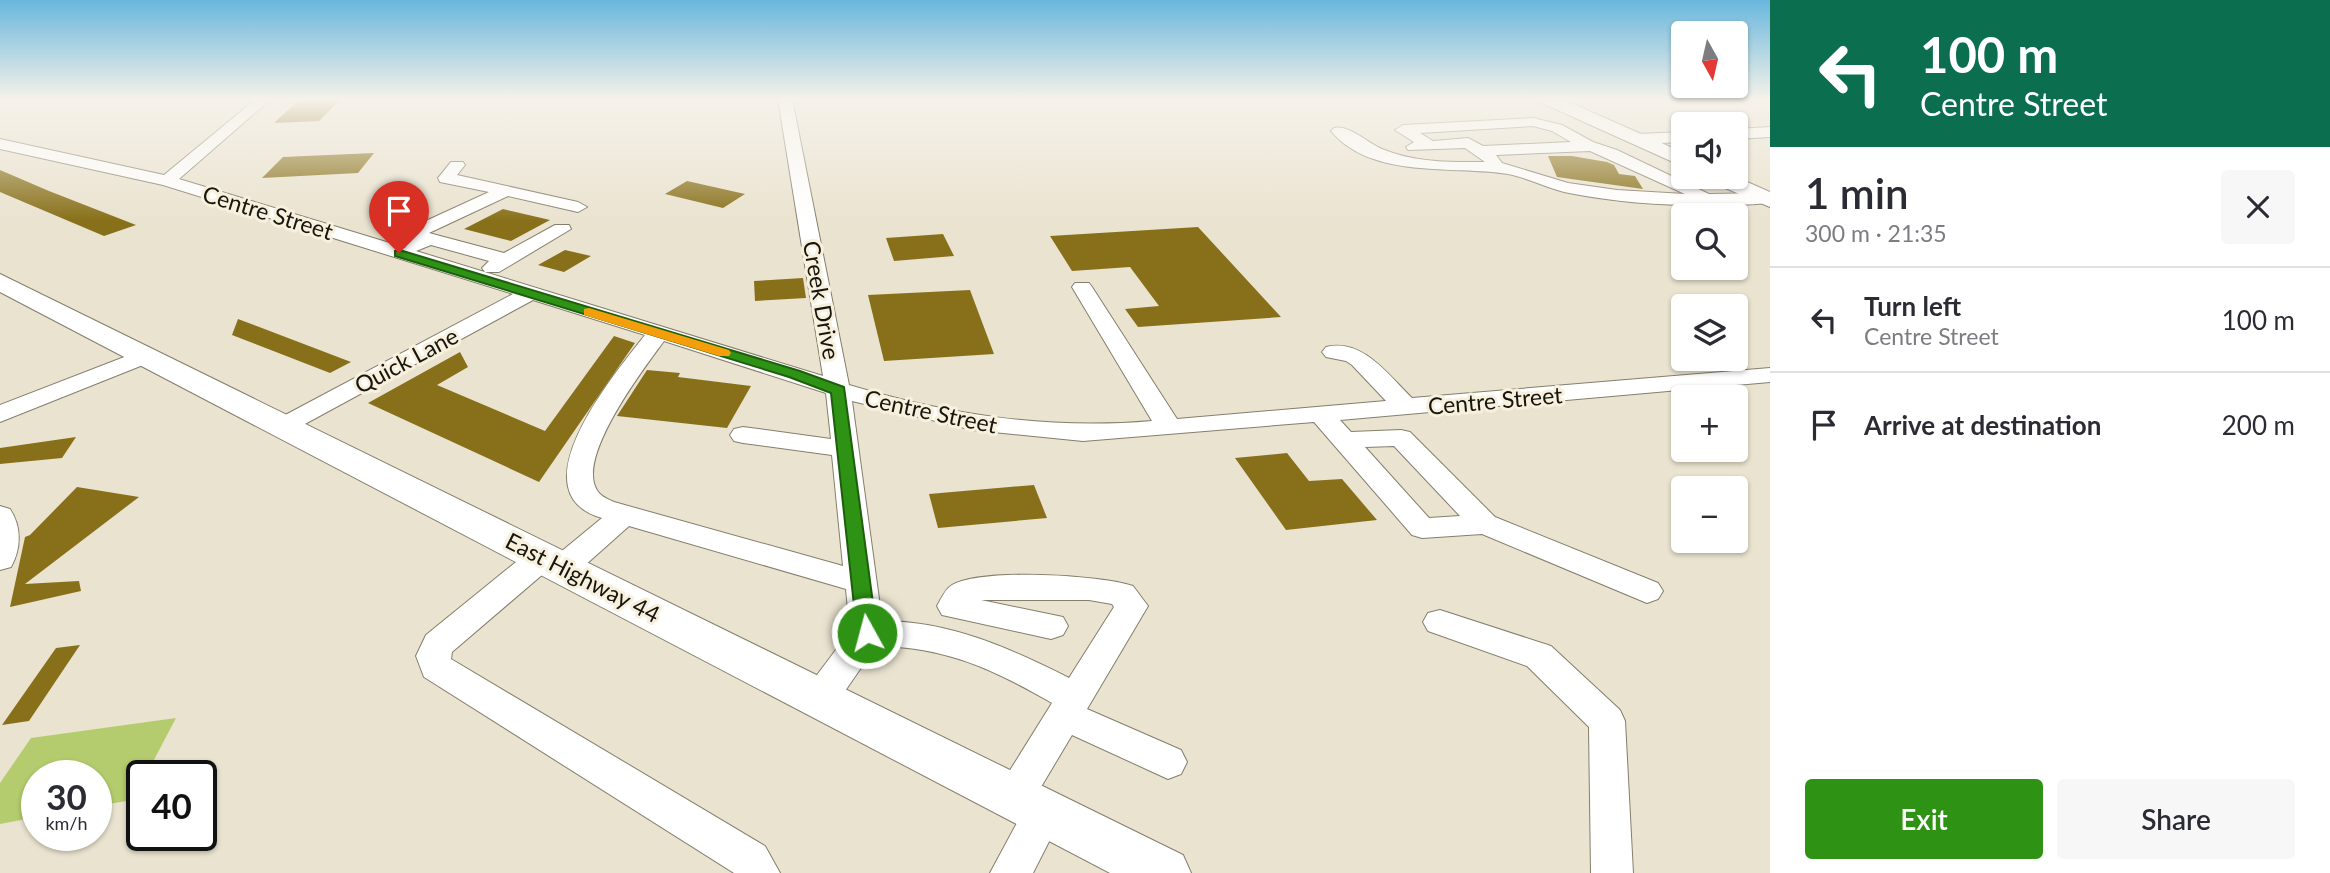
<!DOCTYPE html>
<html lang="en">
<head>
<meta charset="utf-8">
<style>
  :root { --surface:#fff; --page:#f7f7f7; --text:#2b2b33; --muted:#7c7c81; --line:#e1e1e2; --accent:#2e9214 }
  body { margin:0; font-family:Lato,sans-serif; background:var(--page); color:var(--text); height:100vh; display:flex; flex-direction:column; font-size:26px; white-space:nowrap }
  * { box-sizing:border-box; margin:0 }
  p { font-size:23px; color:var(--muted) }
  .icon { flex:none; width:38px; height:38px; fill:none; stroke:currentColor; stroke-width:2; stroke-linecap:round; stroke-linejoin:round }
  .map { position:relative; flex:1; overflow:hidden }
  .drawer { display:flex; flex-direction:column; background:var(--surface); width:560px }
  .drawer>* { flex:none }
  .guide { background:#0b6e4f; color:#fff; overflow:hidden }
  .needle { width:46px; rotate:172deg }
  .buttons { position:absolute; left:1671px; top:21px; display:grid; gap:14px }
  .buttons a { display:grid; place-items:center; width:77px; height:77px; border-radius:7px; background:var(--surface); box-shadow:0 2px 5px #0004; font-size:35px }
  .speed { position:absolute; left:21px; top:760px; display:flex; gap:14px; font-size:35px; font-weight:700; text-align:center }
  .speed>* { display:grid; place-content:center; width:91px; height:91px; border-radius:50%; background:var(--surface); box-shadow:0 2px 5px #0004; line-height:1 }
  .speed small { font-size:18px; font-weight:400 }
  .speed .limit { border:4px solid #111; border-radius:10px; background:#fff; color:#111 }
  .pin { position:absolute; display:grid; place-items:center; width:60px; height:60px; color:#fff; margin:-72px -30px; border-radius:50% 50% 50% 0; rotate:-45deg; box-shadow:0 0 7px #0007 }
  .pin .icon { rotate:45deg }
  .me { position:absolute; width:77px; margin:-38px; rotate:353deg; stroke-linejoin:round; filter:drop-shadow(0 0 5px #0008) }
  .turn { display:flex; align-items:center; gap:24px; height:147px; padding:0 35px; font-size:32px }
  .turn .icon { width:91px; height:91px; stroke-width:2.5 }
  .turn b { display:block; font-size:49px; line-height:60px }
  .round { display:grid; place-items:center; flex:none; width:74px; height:74px; border-radius:7px; background:var(--page) }
  .head { display:flex; align-items:center; justify-content:space-between; height:119px; padding:0 35px }
  h1 { font-size:42px; font-weight:600; line-height:52px }
  .action { display:flex; gap:14px; margin-top:auto; padding:14px 35px }
  .action a { flex:1; height:80px; border-radius:7px; background:var(--accent); color:#fff; font-size:28px; font-weight:600; line-height:80px; text-align:center }
  .action a+a { background:var(--page); color:var(--text) }
  ul { padding:0; list-style:none }
  li { display:flex; align-items:center; gap:21px; height:105px; padding:0 35px; border-top:2px solid var(--line) }
  li div { flex:1 }
  li b { display:block; font-size:26px }
  li em { font-style:normal }
  main { display:flex; flex:1; min-height:0 }
  .map>svg:first-child { display:block }
  .green { fill:#b4cc6d }
  .building { fill:#88701a }
  .lines { fill:none; stroke-linecap:round; stroke-linejoin:round }
  .minor-casing { stroke:#847e6c; stroke-width:2 }
  .major-casing { stroke:#847e6c; stroke-width:2 }
  .minor { fill:#fff; fill-rule:evenodd }
  .major { fill:#fff; fill-rule:evenodd }
  .route { fill:#2e9214; stroke:#1e5f0d; stroke-width:2 }
  .slow { fill:#f59e0b }
  .labels { text-anchor:middle; dominant-baseline:central; stroke-width:6; stroke-linejoin:round; paint-order:stroke }
  .street-label { font-size:23px; fill:#17150e; stroke:#f7f0dd }
</style>
</head>
<body>
<main>
<div class="map">
<svg width="1770" height="873" viewBox="0 0 1770 873">
  <rect width="100%" height="100%" fill="#eae3d0"/>
  <polygon class="green" points="176,718 146,775 142,775 142,783 133,800 96,806 96,775 37,775 37,817 0,824 0,783 31,738"/>
  <g class="building">
    <polygon points="341,99 319,121 274,123 299,100"/>
    <polygon points="374,153 358,173 262,178 283,157"/>
    <polygon points="1548,156 1572,156 1607,162 1614,165 1619,174 1635,176 1643,189 1557,177"/>
    <polygon points="0,170 49,191 136,225 104,236 0,192"/>
    <polygon points="687,181 745,194 723,208 665,194"/>
    <polygon points="503,209 550,220 511,241 464,229"/>
    <polygon points="1198,227 1281,317 1138,327 1125,309 1159,306 1130,267 1072,271 1050,236"/>
    <polygon points="943,234 954,256 894,261 886,238"/>
    <polygon points="565,250 591,256 564,272 538,265"/>
    <polygon points="803,278 806,298 755,301 754,281"/>
    <polygon points="970,290 994,354 884,361 868,295"/>
    <polygon points="238,319 351,362 330,373 232,335"/>
    <polygon points="614,336 635,343 539,482 368,403 460,352 468,367 437,385 545,431"/>
    <polygon points="647,370 680,373 678,377 751,386 727,428 617,416"/>
    <polygon points="76,437 62,458 0,464 0,448"/>
    <polygon points="1287,453 1309,481 1342,479 1377,520 1286,530 1235,458"/>
    <polygon points="1034,485 1047,518 938,528 929,494"/>
    <polygon points="77,487 139,497 25,584 79,581 81,591 10,607 25,537 30,535"/>
    <polygon points="80,645 29,721 2,725 56,648"/>
  </g>
  <g class="lines">
    <g class="minor-casing">
      <g id="minor">
        <path d="M256,99H271L179,179L406,248L404,246L410,240L402,235L404,231L489,192L440,182L438,178L451,162H463L465,165L457,175L578,202L587,207L578,212L508,196L429,233L504,253L555,225H569L571,229L499,272H485L482,268L489,261L431,245L416,251L823,376L778,99H792L849,385C949,415 1048,430 1152,421L1072,287L1075,283H1089L1092,287L1177,419L1386,401L1352,365L1346,361L1326,357L1322,352L1326,347C1363,338 1388,375 1412,398L1770,368V382L1340,420L1351,432L1401,430L1410,432L1495,517L1658,583L1663,591L1658,599L1647,603L1482,534L1422,538L1412,535L1314,422L1083,441L973,430L852,401L882,621C949,621 1010,648 1069,678L1114,607L1112,604L1089,600H981L1063,617L1068,626L1063,635L1051,639L942,615L937,606C941,599 945,589 952,585C983,568 1099,575 1133,586L1148,606L1087,709L1181,750L1187,762L1181,774L1168,779L1072,735L1035,797L1044,794L1058,799L1064,812L1033,873H990L1024,810L1014,814L1000,809L994,796L1052,703C993,669 946,647 876,646L834,707L821,712L808,707L803,697L808,687L850,631L846,589L629,526L574,575L563,578L552,575L549,569L452,652L451,659L765,846L780,873H734L424,677L416,656L426,635L532,549L543,546L554,549L557,555L602,518C514,493 616,372 645,335L533,300L292,431L283,434L274,431L270,426L274,421L513,294L163,185L0,149V139L164,175ZM664,341L826,393L831,439L743,427L734,429L730,435L734,441L743,443L832,455L843,566L614,502C610,500 604,498 600,494C570,464 645,367 664,341ZM1394,446L1460,516L1429,518L1365,447Z"/>
        <path d="M1533,118L1562,125L1593,142L1617,150L1709,194L1765,193L1770,194V202C1755,206 1738,204 1722,205C1671,206 1619,203 1569,193C1548,189 1529,178 1508,174C1454,165 1372,180 1331,131L1334,128C1348,124 1368,143 1382,149C1415,163 1451,162 1485,162L1465,148L1408,150L1406,147L1414,142L1395,130L1403,125ZM1533,126L1552,131L1571,142L1483,146L1468,138L1433,141L1420,133ZM1590,151L1685,194L1617,190L1568,183L1502,163L1496,155Z"/>
        <polygon points="1770,127 1770,137 1736,139 1736,129"/>
        <polygon points="1684,132 1684,142 1637,144 1629,139 1637,134"/>
        <polygon points="145,349 153,351 157,356 153,361 0,422 0,405"/>
        <path d="M0,506L10,509C22,527 21,549 11,567L0,570Z"/>
        <polygon points="1440,610 1551,646 1620,710 1625,721 1633,873 1591,873 1589,727 1527,666 1428,631 1423,622 1428,613"/>
      </g>
    </g>
    <g class="major-casing">
      <g id="major">
        <polygon points="1539,99 1562,99 1684,153 1684,167 1542,103"/>
        <polygon points="1709,177 1736,177 1770,192 1770,207 1711,182"/>
        <polygon points="0,274 1183,855 1191,873 1110,873 0,292"/>
      </g>
    </g>
    <use href="#minor" class="minor"/>
    <use href="#major" class="major"/>
  </g>
  <linearGradient id="sky" x2="0" y2="1"><stop stop-color="#69b7dd"/><stop offset="0.45" stop-color="#f6f2ea"/><stop offset="1" stop-color="#f6f2ea" stop-opacity="0"/></linearGradient>
  <rect width="1770" height="221" fill="url(#sky)"/>
  <polygon class="route" points="395,251 403,251 800,371 844,387 877,633 874,639 867,641 860,639 857,633 831,393 789,377 395,256"/>
  <polygon class="slow" points="589,308 729,350 731,353 729,356 719,356 584,315 584,309"/>
  <g class="labels">
    <g class="street-label">
      <text transform="translate(268 212) rotate(17)">Centre Street</text>
      <text transform="translate(822 300) rotate(80)">Creek Drive</text>
      <text transform="translate(406 360) rotate(-28)">Quick Lane</text>
      <text transform="translate(1495 400) rotate(-5)">Centre Street</text>
      <text transform="translate(931 411) rotate(12)">Centre Street</text>
      <text transform="translate(583 577) rotate(27)">East Highway 44</text>
    </g>
  </g>
</svg>
<div class="buttons">
<a><svg class="needle" viewBox="-14 -14 28 28"><path d="M0-13l5 13h-10z" fill="#e53935"/><path d="M0 13l5-13h-10z" fill="#7c7c81"/></svg></a>
<a><svg class="icon" aria-label="sound" viewBox="0 0 24 24"><path d="M4 9h4l5-4v14l-5-4H4zM17 9q2 3 0 6"/></svg></a>
<a><svg class="icon" aria-label="search" viewBox="0 0 24 24"><circle cx="10" cy="10" r="6"/><path d="M15 15l6 6"/></svg></a>
<a><svg class="icon" aria-label="layers" viewBox="0 0 24 24"><path d="M12 4l9 5-9 5-9-5zM3 14l9 5 9-5"/></svg></a>
<a>+</a>
<a>−</a>
</div>
<div class="speed"><div>30<small>km/h</small></div><div class="limit">40</div></div>
<div class="pin" style="left:399px;top:253px;background:#d93025"><svg class="icon" aria-label="arrive" viewBox="0 0 24 24"><path d="M6 21V4h12l-3 4 3 4H6"/></svg></div>
<svg class="me" style="left:867px;top:633px" viewBox="-20 -20 40 40"><circle r="17" fill="#2e9214" stroke="#fff" stroke-width="3"/><path d="M0-11L8 9 0 5-8 9z" fill="#fff"/></svg>
</div>
<section class="drawer">
<div class="guide">
<div class="turn"><svg class="icon" aria-label="left" viewBox="0 0 24 24"><path d="M17 20v-9H6M10 6l-5 5 5 5"/></svg><div><b>100 m</b>Centre Street</div></div>
</div>
<div class="head"><div><h1>1 min</h1><p>300 m · 21:35</p></div><a class="round"><svg class="icon" aria-label="close" viewBox="0 0 24 24"><path d="M6 6l12 12M18 6L6 18"/></svg></a></div>
<ul>
<li><svg class="icon" aria-label="left" viewBox="0 0 24 24"><path d="M17 20v-9H6M10 6l-5 5 5 5"/></svg><div><b>Turn left</b><p>Centre Street</p></div><em>100 m</em></li>
<li><svg class="icon" aria-label="arrive" viewBox="0 0 24 24"><path d="M6 21V4h12l-3 4 3 4H6"/></svg><div><b>Arrive at destination</b></div><em>200 m</em></li>
</ul>
<div class="action"><a>Exit</a><a>Share</a></div>
</section>
</main>
</body>
</html>
